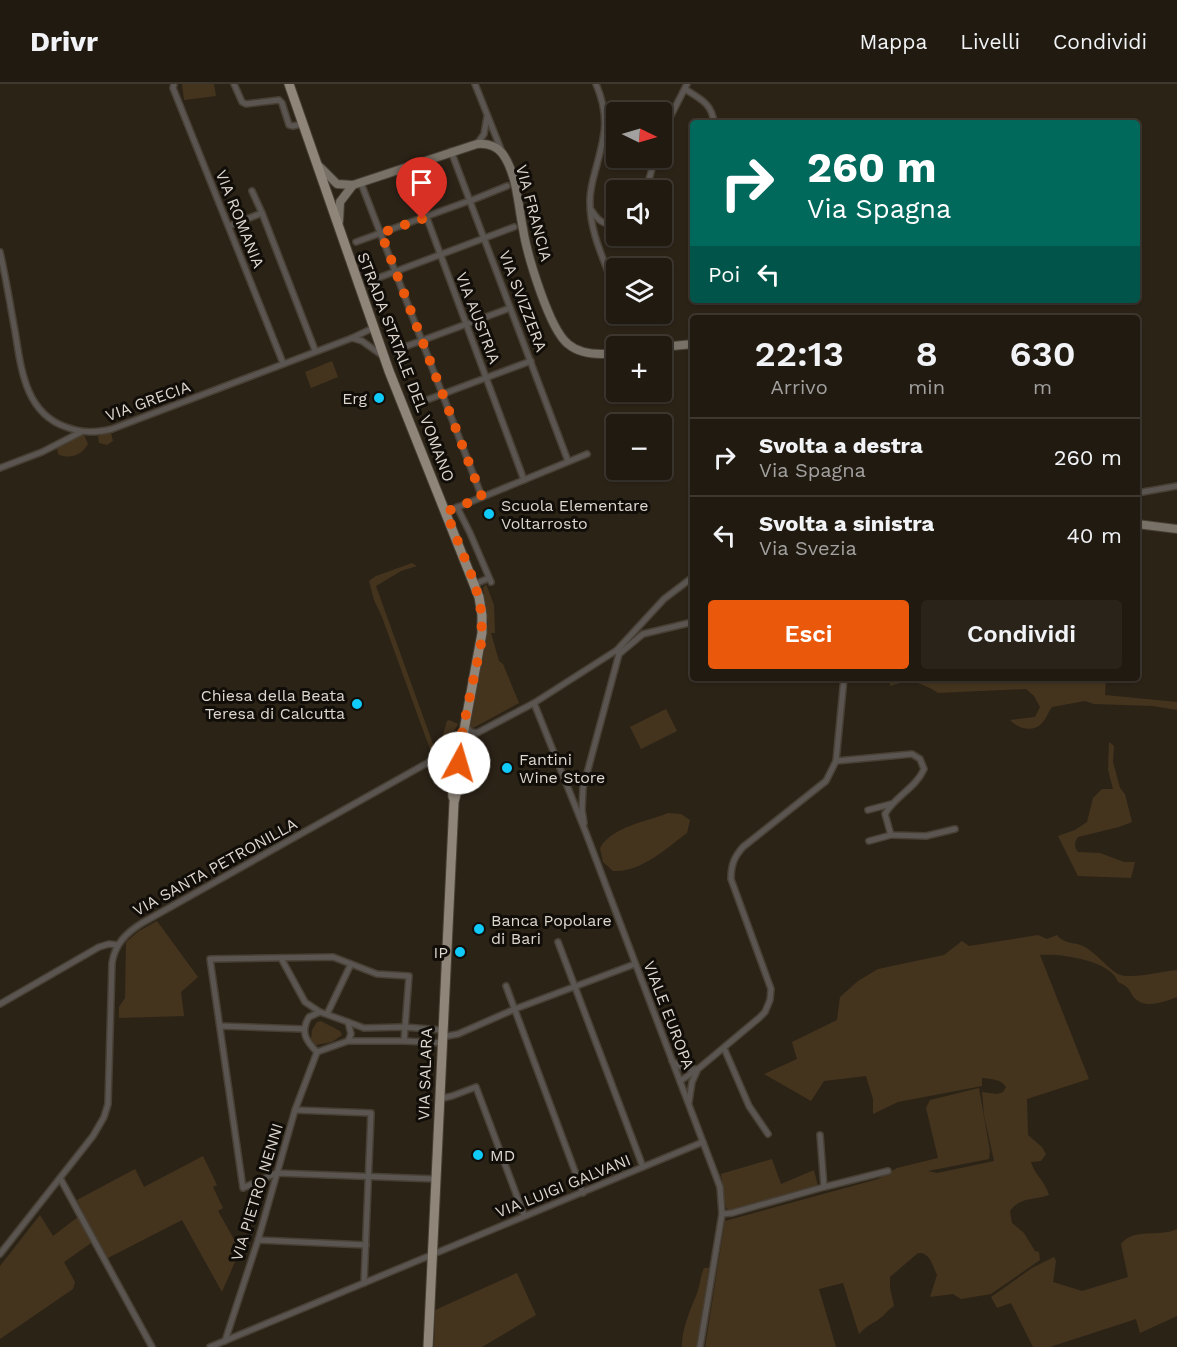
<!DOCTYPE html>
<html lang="it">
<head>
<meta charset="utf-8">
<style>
  :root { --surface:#211a11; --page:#29231a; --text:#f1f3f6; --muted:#a2a19f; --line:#3e3831; --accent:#ea580c }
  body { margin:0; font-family:"Work Sans",sans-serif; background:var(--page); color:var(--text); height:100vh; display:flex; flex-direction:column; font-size:22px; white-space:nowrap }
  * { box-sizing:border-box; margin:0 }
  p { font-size:20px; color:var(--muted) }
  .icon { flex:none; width:33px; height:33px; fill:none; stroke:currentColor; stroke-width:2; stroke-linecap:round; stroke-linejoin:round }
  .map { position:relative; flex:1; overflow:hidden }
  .sheet { position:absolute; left:690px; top:231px; width:450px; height:366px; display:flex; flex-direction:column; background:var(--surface); border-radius:6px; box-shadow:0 2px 4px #0004,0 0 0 2px var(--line) }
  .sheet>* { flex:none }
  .top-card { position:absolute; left:690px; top:36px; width:450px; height:183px; border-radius:6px; box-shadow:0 2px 4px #0004,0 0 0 2px var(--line); background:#00695c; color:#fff; overflow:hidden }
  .needle { width:39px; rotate:95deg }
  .buttons { position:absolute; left:606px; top:18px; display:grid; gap:12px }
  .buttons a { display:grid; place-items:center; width:66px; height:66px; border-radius:6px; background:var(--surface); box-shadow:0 2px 4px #0004,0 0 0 2px var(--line); font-size:30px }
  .pin { position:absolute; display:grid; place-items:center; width:51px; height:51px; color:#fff; margin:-62px -26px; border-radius:50% 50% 50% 0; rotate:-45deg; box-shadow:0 0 6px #0007 }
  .pin .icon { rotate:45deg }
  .me { position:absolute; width:66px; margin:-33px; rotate:6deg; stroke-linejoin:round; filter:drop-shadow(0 0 4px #0008) }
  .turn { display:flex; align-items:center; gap:21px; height:126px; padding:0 18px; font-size:27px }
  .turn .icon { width:78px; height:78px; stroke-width:2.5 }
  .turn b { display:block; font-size:42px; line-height:51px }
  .then { display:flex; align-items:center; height:57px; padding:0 18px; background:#0003; gap:12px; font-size:22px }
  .eta { display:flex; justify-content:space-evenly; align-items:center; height:102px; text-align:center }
  .eta b { font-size:36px; font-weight:600; line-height:42px }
  .button { display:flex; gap:12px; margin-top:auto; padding:12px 18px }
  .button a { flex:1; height:69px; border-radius:6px; background:var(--accent); color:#fff; font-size:24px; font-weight:600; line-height:69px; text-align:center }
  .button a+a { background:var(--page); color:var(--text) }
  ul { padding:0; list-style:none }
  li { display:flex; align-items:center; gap:18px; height:78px; padding:0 18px; border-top:2px solid var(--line) }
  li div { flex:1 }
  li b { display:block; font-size:22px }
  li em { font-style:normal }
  header { display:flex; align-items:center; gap:36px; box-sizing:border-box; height:84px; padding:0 30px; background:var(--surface); border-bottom:2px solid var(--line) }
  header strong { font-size:28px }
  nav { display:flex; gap:33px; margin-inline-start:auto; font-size:21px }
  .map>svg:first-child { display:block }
  .green { fill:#44341e }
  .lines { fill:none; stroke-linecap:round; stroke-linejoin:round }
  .street-casing { stroke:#484035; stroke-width:8 }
  .secondary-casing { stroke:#484035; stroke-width:10 }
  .primary-casing { stroke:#484035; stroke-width:11 }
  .street { stroke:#5a5550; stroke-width:5 }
  .secondary { stroke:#787167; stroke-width:8 }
  .primary { stroke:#8f8679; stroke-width:9 }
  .route { stroke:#ea580c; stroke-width:10; stroke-dasharray:0 18 }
  .poi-dot { fill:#10cafa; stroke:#110d08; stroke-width:2 }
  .labels { text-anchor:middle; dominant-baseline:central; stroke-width:6; stroke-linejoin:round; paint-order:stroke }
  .street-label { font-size:16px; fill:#ded7d0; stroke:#110d08 }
  .poi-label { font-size:16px; fill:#ded7d0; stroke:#110d08; text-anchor:start }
</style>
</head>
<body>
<header>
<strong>Drivr</strong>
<nav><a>Mappa</a><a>Livelli</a><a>Condividi</a></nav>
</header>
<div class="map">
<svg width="1177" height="1263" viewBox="0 0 1177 1263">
  <rect width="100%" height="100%" fill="#2c2317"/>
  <g class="green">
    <polygon points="182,0 214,0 216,12 184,16"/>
    <polygon points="332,277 338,293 311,304 305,288"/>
    <polygon points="107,349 111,349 113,357 107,361 99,359 98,352"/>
    <path d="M84,351L88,360C82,371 69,376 58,370L57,364C65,358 74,352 84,351Z"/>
    <polygon points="412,479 417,482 401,487 376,502 433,660 442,654 447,637 449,636 458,640 450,655 431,668 382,533 374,516 369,497 376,492"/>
    <polygon points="486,500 494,521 495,549 491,549 499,577 503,580 519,619 473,644 470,644 488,540 483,504"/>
    <path d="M890,594H1106L1105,611L1177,618V626L1153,622L1094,620L1085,617L1052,623C1048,628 1046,636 1041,640C1032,649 1017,644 1010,636L1035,633L1040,623L1034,612L1026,605L938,609L932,605L911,596L890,602Z"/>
    <polygon points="666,625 677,647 641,665 630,643"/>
    <path d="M1109,658L1114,662L1113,678L1120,704L1125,710L1132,738L1119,743L1078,753C1074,758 1074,763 1078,768L1100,769L1124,778H1135L1131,794L1078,792L1058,752L1075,746L1087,738L1093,714L1102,705H1113L1108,686Z"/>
    <path d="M668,729L681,730L690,736L687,749C667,764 640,789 613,787L603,778L600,764C613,742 646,738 668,729Z"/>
    <polygon points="157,837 198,893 181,908 184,932 119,934 119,923 125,914 126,858 139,847"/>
    <path d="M1038,851L1047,855L1057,851C1064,860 1074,858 1083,862C1096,869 1105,881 1116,889C1128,897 1162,887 1177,886V913C1167,917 1148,924 1138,917C1129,911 1133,904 1118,898C1111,876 1059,869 1040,871L1089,995L1027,1015L1028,1051L1042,1063L1046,1070L1041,1077L1031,1078C1034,1090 1045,1097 1049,1111C1033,1117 1021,1112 1010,1127L1012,1139L1024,1149L1035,1167L1039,1168L1040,1176L991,1210L961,1215L953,1210L930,1213L937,1191C933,1182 930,1168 918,1169L890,1193V1204L894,1222C889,1225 887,1228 883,1232C874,1240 869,1239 859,1250L843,1199L819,1205L836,1263H705L725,1137L878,1095L897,1084L938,1074L926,1024L930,1016L979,1004L990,1067L989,1075L928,1087L937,1089L994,1077L984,1031L982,1008L997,1010L1003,1008L1006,1003C1001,995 992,995 982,994V1002L898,1018L873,1030V1015L866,992L824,997L811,1017L764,990L797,975L792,958L837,936L840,913L858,897L878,885L944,871L962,857L969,862Z"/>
    <polygon points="321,937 340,947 342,951 332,958 316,961 311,955 312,946 317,938"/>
    <polygon points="203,1072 217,1101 213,1103 223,1124 218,1127 240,1166 222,1208 182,1136 106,1175 77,1116 135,1085 144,1103"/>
    <polygon points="772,1075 781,1100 814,1086 818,1102 731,1127 726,1124 721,1090"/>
    <polygon points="40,1131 53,1152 78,1133 91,1159 64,1178 75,1198 73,1205 0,1255 0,1182"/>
    <path d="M1177,1145V1232L1140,1249L1136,1235L1050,1263H1033L1011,1219L997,1224L991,1213L1032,1184L1054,1173L1056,1177L1053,1198L1082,1207L1128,1193L1121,1160C1134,1143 1159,1154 1177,1145Z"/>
    <path d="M704,1184H709L697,1263H682C681,1248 690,1226 696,1212C700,1203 700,1193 704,1184Z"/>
    <polygon points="517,1189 536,1231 482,1263 434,1263 435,1226"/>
  </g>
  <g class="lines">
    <g class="street-casing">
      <g id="street">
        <polyline points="174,0 173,4 283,279"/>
        <polyline points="234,0 242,18 246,20 279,16 282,19 289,41 293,42 302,40"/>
        <polyline points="475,0 502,68"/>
        <path d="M596,0C610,33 605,51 596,84C593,95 590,105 590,116C589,148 605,178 616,208"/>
        <path d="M685,5C700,15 712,19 714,39"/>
        <polyline points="662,49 687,0"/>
        <polyline points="477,60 484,50 487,33"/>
        <polyline points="451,67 568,377"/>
        <polyline points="408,83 524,396"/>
        <polyline points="361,99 482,413"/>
        <polyline points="646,106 655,74"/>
        <polyline points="252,107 262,129"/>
        <polyline points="470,117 507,102"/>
        <path d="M592,127C598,137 605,141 616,142"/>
        <polyline points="229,142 262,129 315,266"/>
        <polyline points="356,158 466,118"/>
        <path d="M0,168C6,194 10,220 15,247C21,284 25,329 66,343C82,349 95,349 112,345L352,254L373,244"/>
        <polyline points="370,197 514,143"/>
        <polyline points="352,254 362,257 383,272"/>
        <polyline points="396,266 510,224"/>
        <polyline points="416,320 531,277"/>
        <polyline points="0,384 42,368 81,348"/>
        <polyline points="1137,409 1177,402"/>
        <polyline points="457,423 470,449 491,498"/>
        <polyline points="446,428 587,370"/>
        <polyline points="475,500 489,494"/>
        <polyline points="619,570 643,550 693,538"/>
        <polyline points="534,619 586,749 720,1103 722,1130 700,1263"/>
        <polyline points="465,642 471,648 477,649 534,619 617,566 664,515 693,493"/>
        <path d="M836,677L912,670L920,675L924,685C916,704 895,712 885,730L891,751L926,752L955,745"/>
        <polyline points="868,726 891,720"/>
        <polyline points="584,739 582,726 583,704 619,570 617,566"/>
        <polyline points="869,757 891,751"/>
        <polyline points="558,858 643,1083"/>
        <polyline points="281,874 305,918 320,928"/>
        <polyline points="506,902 583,1109"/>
        <polyline points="0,920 99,863 109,860 118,861"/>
        <path d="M320,928L348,938L351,950L348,957L317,968C306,957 300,948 309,933Z"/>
        <polyline points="327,930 351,880"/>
        <polyline points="348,938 364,944 404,943 442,946"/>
        <polyline points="220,942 304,945"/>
        <polyline points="442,953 458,950 515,925 635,880"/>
        <polyline points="348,957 404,957 442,959"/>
        <polyline points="404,957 409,892 377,890 333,873 210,875 243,1104 276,1089 436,1095"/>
        <polyline points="724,964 749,1022 768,1050"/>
        <polyline points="672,977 684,985 696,985"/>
        <path d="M680,997L698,985L759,934L765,928L770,916L771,905L731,795C731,781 734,773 743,763L826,697L836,677L844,594"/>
        <polyline points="439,1015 452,1012 476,1003 524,1131"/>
        <polyline points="689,1018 692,998 697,987"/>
        <polyline points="295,1026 371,1029 364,1199"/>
        <polyline points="60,1094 152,1263"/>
        <polyline points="824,1103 888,1087"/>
        <polyline points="722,1130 732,1129 824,1103 820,1051"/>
        <polyline points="258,1156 366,1161"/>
        <path d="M0,1170L93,1052L104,1033L108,1020L112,879C115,860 126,849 142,839L429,678L440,667"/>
        <polyline points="225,1257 258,1156 295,1026 317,968"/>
        <polyline points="210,1263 703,1058"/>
      </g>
    </g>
    <g class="secondary-casing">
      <g id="secondary">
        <path d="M320,83L337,100L353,101L477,60C487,59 495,61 502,69C517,89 518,121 523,145C527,170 549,245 568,260C581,271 600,271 616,269"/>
        <polyline points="339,137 340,118 353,101"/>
        <polyline points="662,263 693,260"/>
        <polyline points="1137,440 1177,445"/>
      </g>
    </g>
    <g class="primary-casing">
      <g id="primary">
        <polyline points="289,0 389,287 479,513 482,531 482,549 460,668"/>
        <circle cx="450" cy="672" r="11"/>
        <polyline points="446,683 451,693 453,713"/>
        <polyline points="428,1263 454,718 458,703 457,682"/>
      </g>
    </g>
    <use href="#street" class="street"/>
    <use href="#secondary" class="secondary"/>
    <use href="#primary" class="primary"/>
  </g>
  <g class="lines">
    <polyline class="route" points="422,135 381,149 482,413 446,428 475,500 482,531 481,560 462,649 459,679"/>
  </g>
  <g class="poi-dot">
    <circle cx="379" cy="314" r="6"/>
    <circle cx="489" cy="430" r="6"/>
    <circle cx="357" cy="620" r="6"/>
    <circle cx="507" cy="684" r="6"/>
    <circle cx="479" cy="845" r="6"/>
    <circle cx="460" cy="868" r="6"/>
    <circle cx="478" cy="1071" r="6"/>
  </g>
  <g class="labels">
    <g class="street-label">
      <text transform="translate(534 129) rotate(75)">VIA FRANCIA</text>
      <text transform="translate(240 135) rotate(68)">VIA ROMANIA</text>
      <text transform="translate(523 217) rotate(69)">VIA SVIZZERA</text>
      <text transform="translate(478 234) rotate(69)">VIA AUSTRIA</text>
      <text transform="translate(406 283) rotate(69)">STRADA STATALE DEL VOMANO</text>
      <text transform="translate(148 317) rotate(-20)">VIA GRECIA</text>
      <text transform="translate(215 783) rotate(-29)">VIA SANTA PETRONILLA</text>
      <text transform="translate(669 931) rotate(69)">VIALE EUROPA</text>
      <text transform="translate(425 990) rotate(-88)">VIA SALARA</text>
      <text transform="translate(563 1102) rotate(-22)">VIA LUIGI GALVANI</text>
      <text transform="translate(257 1108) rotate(-73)">VIA PIETRO NENNI</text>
    </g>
    <g class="poi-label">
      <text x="367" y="314" text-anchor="end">Erg</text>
      <text x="501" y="421">Scuola Elementare<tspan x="501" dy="18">Voltarrosto</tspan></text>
      <text x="345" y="611" text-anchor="end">Chiesa della Beata<tspan x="345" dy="18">Teresa di Calcutta</tspan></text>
      <text x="519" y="675">Fantini<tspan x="519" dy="18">Wine Store</tspan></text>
      <text x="491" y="836">Banca Popolare<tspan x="491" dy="18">di Bari</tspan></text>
      <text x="448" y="868" text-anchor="end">IP</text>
      <text x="490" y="1071">MD</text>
    </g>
  </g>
</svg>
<div class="buttons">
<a><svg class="needle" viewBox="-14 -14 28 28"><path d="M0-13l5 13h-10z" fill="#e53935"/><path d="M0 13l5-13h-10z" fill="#a2a19f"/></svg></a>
<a><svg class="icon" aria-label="sound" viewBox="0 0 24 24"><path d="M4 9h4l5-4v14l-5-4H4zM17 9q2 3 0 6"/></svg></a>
<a><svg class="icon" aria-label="layers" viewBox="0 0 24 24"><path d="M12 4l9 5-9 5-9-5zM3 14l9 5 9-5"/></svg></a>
<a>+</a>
<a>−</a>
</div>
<div class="pin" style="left:422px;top:135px;background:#d93025"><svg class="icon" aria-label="arrive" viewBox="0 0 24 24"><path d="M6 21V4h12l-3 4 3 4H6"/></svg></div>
<svg class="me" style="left:459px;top:679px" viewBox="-20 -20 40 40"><circle r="19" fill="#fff"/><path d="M0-13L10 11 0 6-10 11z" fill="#ea580c"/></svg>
<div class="top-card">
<div class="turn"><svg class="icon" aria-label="right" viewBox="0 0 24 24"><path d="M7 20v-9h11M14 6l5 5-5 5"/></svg><div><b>260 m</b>Via Spagna</div></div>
<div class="then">Poi<svg class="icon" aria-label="left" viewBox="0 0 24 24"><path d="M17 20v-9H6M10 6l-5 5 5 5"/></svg></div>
</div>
<section class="sheet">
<div class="eta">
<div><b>22:13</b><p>Arrivo</p></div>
<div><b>8</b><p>min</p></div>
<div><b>630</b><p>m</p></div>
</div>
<ul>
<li><svg class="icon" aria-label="right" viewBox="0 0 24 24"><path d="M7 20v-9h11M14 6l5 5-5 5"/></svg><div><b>Svolta a destra</b><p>Via Spagna</p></div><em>260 m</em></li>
<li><svg class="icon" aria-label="left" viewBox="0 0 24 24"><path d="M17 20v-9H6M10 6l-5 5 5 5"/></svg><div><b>Svolta a sinistra</b><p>Via Svezia</p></div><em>40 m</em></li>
</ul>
<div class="button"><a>Esci</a><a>Condividi</a></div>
</section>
</div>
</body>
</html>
